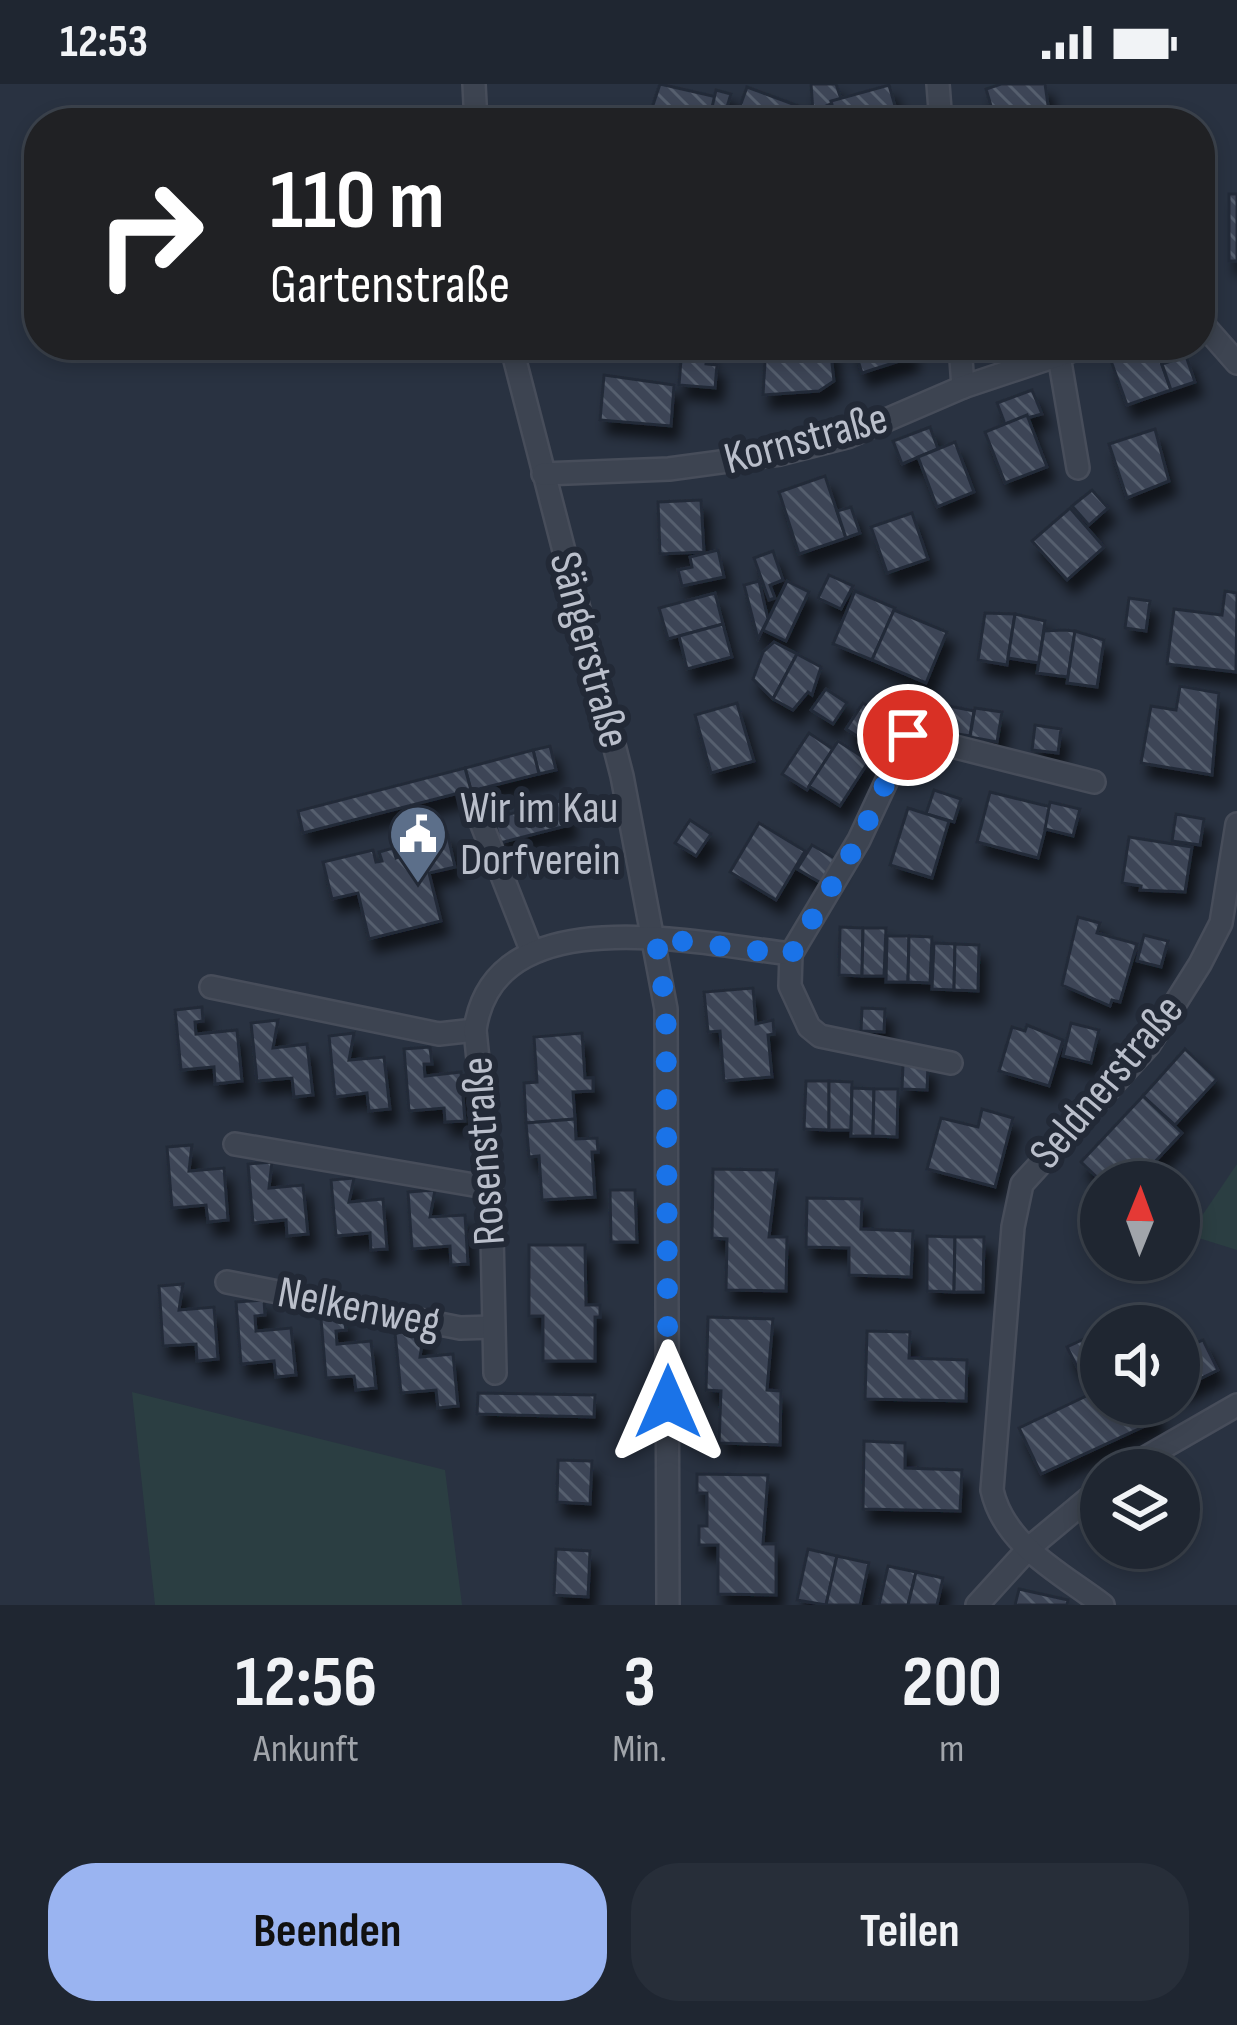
<!DOCTYPE html>
<html lang="de">
<head>
<meta charset="utf-8">
<style>
  :root { --surface:#1f2631; --page:#272e39; --text:#f1f3f6; --muted:#a1a5ab; --line:#3c434d; --accent:#9ab4f1 }
  body { margin:0; font-family:"Sofia Sans Condensed",sans-serif; background:var(--page); color:var(--text); height:100vh; display:flex; flex-direction:column; font-size:45px; white-space:nowrap }
  * { box-sizing:border-box; margin:0 }
  p { font-size:39px; color:var(--muted) }
  .icon { flex:none; width:66px; height:66px; fill:none; stroke:currentColor; stroke-width:2; stroke-linecap:round; stroke-linejoin:round }
  .map { position:relative; height:1521px; overflow:hidden }
  .details { display:flex; flex-direction:column; background:var(--surface); flex:1 }
  .details>* { flex:none }
  .hud { position:absolute; left:24px; top:24px; width:1191px; height:252px; border-radius:48px; box-shadow:0 6px 18px #0003,0 0 0 3px var(--line); background:#202124; color:#fff; overflow:hidden }
  .needle { width:78px; rotate:1deg }
  .controls { position:absolute; left:1080px; top:1077px; display:grid; gap:24px }
  .controls a { display:grid; place-items:center; width:120px; height:120px; border-radius:50%; background:var(--surface); box-shadow:0 6px 18px #0003,0 0 0 3px var(--line); font-size:60px }
  .pin { position:absolute; display:grid; place-items:center; width:102px; height:102px; color:#fff; margin:-51px; border:6px solid #fff; border-radius:50%; box-shadow:0 3px 12px #0007 }
  .me { position:absolute; width:132px; margin:-66px; rotate:0deg; stroke-linejoin:round; filter:drop-shadow(0 0 9px #0008) }
  .turn { display:flex; align-items:center; gap:42px; height:252px; padding:0 48px; font-size:54px }
  .turn .icon { width:156px; height:156px; stroke-width:2.5 }
  .turn b { display:block; font-size:84px; line-height:102px }
  .eta { display:flex; justify-content:space-evenly; align-items:center; height:204px; text-align:center }
  .eta b { font-size:72px; font-weight:700; line-height:84px }
  .action { display:flex; gap:24px; margin-top:auto; padding:24px 48px }
  .action a { flex:1; height:138px; border-radius:48px; background:var(--accent); color:#111; font-size:48px; font-weight:700; line-height:138px; text-align:center }
  .action a+a { background:var(--page); color:var(--text) }
  .status { display:flex; justify-content:space-between; align-items:center; height:84px; padding:0 60px; background:var(--surface); direction:ltr }
  .status svg { height:33px; fill:currentColor }
  .map>svg:first-child { display:block }
  .grass { fill:#2b3e42 }
  .building { fill:url(#building-back-hatch); stroke:#242b38; stroke-width:3; filter:url(#shadow) }
  .lines { fill:none; stroke-linecap:round; stroke-linejoin:round }
  .minor-casing { stroke:#474d5a; stroke-width:26 }
  .minor { stroke:#3d4451; stroke-width:21 }
  .route { stroke:#1a73e8; stroke-width:21; stroke-dasharray:0 37.8 }
  .labels { text-anchor:middle; dominant-baseline:central; stroke-width:12; stroke-linejoin:round; paint-order:stroke }
  .street-label { font-size:45px; fill:#babfcb; stroke:#222936 }
  .poi-label { font-size:45px; fill:#babfcb; stroke:#222936; text-anchor:start }
</style>
</head>
<body>
<div class="status"><b>12:53</b><svg viewBox="0 0 49 12"><path d="M0 12V9h3v3zM5 12V6h3v6zM10 12V3h3v9zM15 12V0h3v12zM26 1h20v11H26zM47 4h2v5h-2z"/></svg></div>
<div class="map">
<svg width="1237" height="1521" viewBox="0 0 1237 1521">
  <defs>
    <pattern id="building-back-hatch" width="6" height="6" patternUnits="userSpaceOnUse" patternTransform="scale(3)"><rect width="6" height="6" fill="#3c4557"/><path d="M-1 5l2 2M0 0l6 6M5-1l2 2" fill="none" stroke="#565e6e"/></pattern>
    <filter id="shadow"><feDropShadow dx="7" dy="13" stdDeviation="6" flood-color="#0009"/></filter>
  </defs>
  <rect width="100%" height="100%" fill="#293241"/>
  <g class="grass">
    <polygon points="1237,1080 1237,1166 1189,1151"/>
    <polygon points="132,1308 445,1386 462,1521 155,1521"/>
  </g>
  <g class="building">
    <polygon points="660,0 717,13 708,39 647,39"/>
    <polygon points="811,0 836,0 841,15 813,28"/>
    <polygon points="1001,0 1045,0 1050,35 996,39 986,5"/>
    <polygon points="889,1 900,39 837,39 831,17"/>
    <polygon points="747,3 801,23 795,39 734,39"/>
    <polygon points="716,6 731,10 723,36 710,32"/>
    <rect x="1229" y="110" width="8" height="67"/>
    <polygon points="766,261 830,261 834,297 819,307 763,311"/>
    <polygon points="853,261 908,261 912,273 862,289"/>
    <polygon points="1155,262 1171,306 1127,321 1111,277"/>
    <polygon points="682,263 707,265 706,280 717,281 715,304 679,301"/>
    <polygon points="1186,272 1195,298 1171,306 1162,280"/>
    <polygon points="604,291 674,301 671,342 600,336"/>
    <polygon points="1032,306 1042,330 1005,340 997,319"/>
    <polygon points="1027,331 1047,383 1005,399 985,348"/>
    <polygon points="930,343 938,365 902,380 893,357"/>
    <polygon points="1155,345 1169,397 1127,414 1109,360"/>
    <polygon points="955,358 974,408 937,423 918,373"/>
    <polygon points="825,392 846,454 799,470 779,408"/>
    <polygon points="1092,406 1108,424 1089,441 1072,422"/>
    <polygon points="701,416 704,468 660,470 658,418"/>
    <polygon points="851,423 860,449 846,454 837,427"/>
    <polygon points="1070,424 1104,463 1067,496 1032,457"/>
    <polygon points="912,429 928,475 887,489 871,443"/>
    <polygon points="718,466 724,493 682,502 678,486 692,483 690,473"/>
    <polygon points="773,467 783,496 770,501 775,514 769,516 754,474"/>
    <polygon points="829,491 853,502 841,525 818,514"/>
    <polygon points="759,497 768,535 758,555 744,501"/>
    <polygon points="787,497 809,508 786,557 763,546"/>
    <polygon points="855,507 895,524 872,576 833,560"/>
    <polygon points="1225,507 1237,509 1236,588 1167,580 1174,525 1222,531"/>
    <polygon points="715,509 723,540 668,555 659,524"/>
    <polygon points="1129,514 1150,517 1146,547 1125,544"/>
    <polygon points="894,526 947,548 926,599 872,576"/>
    <polygon points="985,529 1015,530 1007,581 978,576"/>
    <polygon points="1015,530 1045,537 1039,579 1008,574"/>
    <polygon points="723,540 732,573 687,585 679,552"/>
    <polygon points="1064,546 1075,547 1068,593 1037,589 1044,547"/>
    <polygon points="1075,547 1104,556 1097,603 1067,599"/>
    <polygon points="774,558 797,570 773,615 753,595 763,568"/>
    <polygon points="797,570 821,583 812,611 808,608 793,626 773,615"/>
    <polygon points="1180,602 1219,609 1212,691 1141,679 1151,622 1176,626"/>
    <polygon points="826,605 847,619 833,640 811,626"/>
    <polygon points="737,619 754,677 711,689 695,631"/>
    <polygon points="863,619 885,633 868,659 846,645"/>
    <polygon points="949,622 974,627 970,652 945,648"/>
    <polygon points="975,624 1002,628 997,658 970,653"/>
    <polygon points="1035,641 1061,645 1058,669 1032,666"/>
    <polygon points="809,649 833,665 807,706 782,690"/>
    <polygon points="838,657 869,677 840,722 809,702"/>
    <polygon points="550,662 556,686 539,690 533,666"/>
    <polygon points="533,666 539,690 471,707 465,684"/>
    <polygon points="465,684 471,706 303,749 298,727"/>
    <polygon points="934,706 961,715 954,738 926,730"/>
    <polygon points="990,708 1051,723 1038,774 977,758"/>
    <polygon points="564,716 570,741 500,759 494,734"/>
    <polygon points="1050,718 1080,725 1073,752 1045,745"/>
    <polygon points="908,724 949,737 932,794 890,781"/>
    <polygon points="1176,730 1204,735 1200,761 1172,757"/>
    <polygon points="690,736 711,750 696,772 675,759"/>
    <polygon points="759,739 805,767 776,816 730,788"/>
    <polygon points="447,748 455,783 429,789 441,837 369,855 358,809 332,815 323,778 373,766 376,778 382,777 379,768 393,764 396,774 401,772 398,760"/>
    <polygon points="1129,753 1192,763 1185,808 1140,806 1141,802 1122,799"/>
    <polygon points="812,761 836,775 821,799 797,785"/>
    <polygon points="1078,833 1100,839 1097,849 1137,860 1120,918 1112,916 1110,922 1062,901"/>
    <polygon points="840,843 863,844 862,892 839,891"/>
    <polygon points="863,844 886,844 884,892 862,892"/>
    <polygon points="1144,851 1168,857 1161,883 1137,877"/>
    <polygon points="887,852 909,852 908,898 886,898"/>
    <polygon points="909,852 932,853 930,899 908,898"/>
    <polygon points="934,859 955,860 954,906 932,905"/>
    <polygon points="955,860 979,861 978,907 954,906"/>
    <polygon points="753,904 756,940 773,936 774,950 768,951 772,993 724,997 720,947 708,948 704,908"/>
    <polygon points="202,923 203,937 195,938 196,950 237,946 242,997 215,1000 214,983 181,986 175,926"/>
    <polygon points="862,924 885,925 884,948 861,947"/>
    <polygon points="278,936 273,964 307,960 313,1011 294,1013 292,994 257,997 251,939"/>
    <polygon points="1071,939 1099,946 1091,979 1063,972"/>
    <polygon points="1027,941 1063,956 1049,1002 999,987 1012,943 1025,947"/>
    <polygon points="354,949 349,976 384,973 390,1025 369,1027 367,1009 335,1013 329,952"/>
    <polygon points="582,949 585,994 593,994 593,1007 573,1008 575,1035 526,1039 524,999 537,998 534,953"/>
    <polygon points="430,963 432,980 424,980 425,992 461,988 465,1037 445,1038 444,1024 409,1027 404,965"/>
    <polygon points="1185,965 1217,995 1175,1041 1143,1012"/>
    <polygon points="903,980 928,980 927,1006 902,1005"/>
    <polygon points="806,997 829,997 829,1046 804,1045"/>
    <polygon points="829,997 852,998 851,1046 829,1046"/>
    <polygon points="852,1004 874,1005 873,1052 851,1052"/>
    <polygon points="874,1005 898,1005 897,1053 873,1052"/>
    <polygon points="1143,1012 1182,1049 1136,1098 1102,1098 1081,1078"/>
    <polygon points="982,1025 1013,1034 995,1103 927,1085 941,1034 978,1043"/>
    <polygon points="575,1035 576,1055 597,1054 598,1068 592,1068 595,1113 542,1116 539,1072 529,1073 526,1039"/>
    <polygon points="192,1061 189,1087 224,1084 228,1136 208,1138 206,1121 172,1124 167,1063"/>
    <polygon points="272,1078 269,1104 303,1101 308,1150 287,1152 286,1136 253,1139 248,1080"/>
    <polygon points="713,1085 777,1086 769,1153 787,1153 786,1207 726,1206 727,1155 712,1154"/>
    <polygon points="354,1094 349,1118 383,1115 387,1165 371,1166 370,1149 336,1152 331,1096"/>
    <polygon points="435,1106 430,1133 465,1131 468,1180 451,1181 450,1162 412,1165 408,1108"/>
    <polygon points="610,1106 635,1106 637,1158 611,1158"/>
    <polygon points="807,1114 862,1115 861,1145 913,1147 911,1193 849,1191 849,1164 806,1163"/>
    <polygon points="927,1152 955,1153 954,1208 927,1207"/>
    <polygon points="955,1153 984,1153 983,1208 954,1208"/>
    <polygon points="529,1161 585,1161 586,1221 600,1221 600,1233 595,1233 595,1277 543,1277 543,1232 529,1232"/>
    <polygon points="183,1200 179,1226 214,1223 218,1275 197,1277 196,1260 163,1262 159,1202"/>
    <polygon points="264,1216 265,1231 255,1232 256,1247 291,1244 296,1291 276,1293 274,1277 241,1280 236,1218"/>
    <polygon points="344,1233 346,1246 336,1247 337,1260 371,1257 376,1304 356,1306 354,1292 326,1294 321,1235"/>
    <polygon points="708,1233 773,1235 767,1306 781,1307 780,1361 719,1359 721,1307 706,1306"/>
    <polygon points="424,1246 420,1273 453,1270 458,1322 438,1324 436,1306 401,1309 395,1249"/>
    <polygon points="867,1247 910,1248 909,1274 967,1276 966,1317 865,1315"/>
    <polygon points="1101,1247 1101,1274 1078,1285 1067,1263"/>
    <polygon points="1203,1256 1218,1286 1179,1305 1179,1267"/>
    <polygon points="1101,1305 1101,1320 1150,1320 1158,1336 1041,1390 1019,1344"/>
    <polygon points="478,1309 595,1311 594,1333 477,1330"/>
    <polygon points="864,1357 905,1359 905,1384 962,1386 960,1427 863,1425"/>
    <polygon points="558,1376 592,1377 590,1420 557,1418"/>
    <polygon points="697,1390 768,1391 763,1460 776,1460 776,1511 718,1510 718,1461 699,1461 699,1442 707,1442 707,1409 697,1409"/>
    <polygon points="556,1465 590,1467 588,1513 554,1511"/>
    <polygon points="808,1465 837,1472 826,1521 797,1516"/>
    <polygon points="837,1472 869,1479 860,1521 826,1521"/>
    <polygon points="888,1482 916,1488 908,1521 879,1521"/>
    <polygon points="916,1488 943,1494 937,1521 908,1521"/>
    <polygon points="1019,1505 1068,1516 1067,1521 1015,1521"/>
  </g>
  <g class="lines">
    <g class="minor-casing">
      <g id="minor">
        <polyline points="474,0 476,39"/>
        <polyline points="938,0 941,39"/>
        <polyline points="1200,237 1237,279"/>
        <polyline points="511,261 622,692 666,925 668,1521"/>
        <polyline points="960,261 963,303"/>
        <polyline points="1059,272 1078,384"/>
        <polyline points="543,390 669,385 780,370 847,353 963,303 1089,261"/>
        <polyline points="475,723 532,868"/>
        <polyline points="211,903 439,950 475,946"/>
        <polyline points="951,979 820,952 809,943 790,902 791,870 859,756 908,651 1094,698"/>
        <polyline points="235,1060 491,1104"/>
        <polyline points="227,1198 460,1244 493,1243"/>
        <path d="M495,1289L491,1104L475,946C494,811 700,860 791,870"/>
        <polyline points="1124,1386 1237,1321"/>
        <polyline points="977,1521 1029,1464 1101,1404"/>
        <path d="M1103,1521C1061,1489 1004,1461 992,1406L1013,1143L1022,1100L1149,961L1200,880L1221,839L1237,740"/>
      </g>
    </g>
    <use href="#minor" class="minor"/>
  </g>
  <g class="lines">
    <polyline class="route" points="668,1318 666,925 656,854 791,871 859,756 908,651"/>
  </g>
  <defs>
    <g id="civic-pin" transform="scale(3)"><path d="M0 17L-7.5 6A9.5 9.5 0 1 1 7.5 6Z" fill="#5c6f8a" stroke="#222936"/><path d="M-.6-6.5H3V-4.5H.6V-3L4-1V1h2V6H-6V1h2V-1L-.6-3ZM-1.2 2.5V6h2.4V2.5Z" fill="#fff"/></g>
  </defs>
  <g fill-rule="evenodd">
    <use href="#civic-pin" x="418" y="750"/>
  </g>
  <g class="labels">
    <g class="street-label">
      <text transform="translate(806 355) rotate(-15)">Kornstraße</text>
      <text transform="translate(589 566) rotate(75)">Sängerstraße</text>
      <text transform="translate(1107 998) rotate(-50)">Seldnerstraße</text>
      <text transform="translate(484 1067) rotate(-94)">Rosenstraße</text>
      <text transform="translate(359 1224) rotate(11)">Nelkenweg</text>
    </g>
    <g class="poi-label">
      <text x="460" y="724">Wir im Kau<tspan x="460" dy="52">Dorfverein</tspan></text>
    </g>
  </g>
</svg>
<div class="controls">
<a><svg class="needle" viewBox="-14 -14 28 28"><path d="M0-13l5 13h-10z" fill="#e53935"/><path d="M0 13l5-13h-10z" fill="#a1a5ab"/></svg></a>
<a><svg class="icon" aria-label="sound" viewBox="0 0 24 24"><path d="M4 9h4l5-4v14l-5-4H4zM17 9q2 3 0 6"/></svg></a>
<a><svg class="icon" aria-label="layers" viewBox="0 0 24 24"><path d="M12 4l9 5-9 5-9-5zM3 14l9 5 9-5"/></svg></a>
</div>
<div class="pin" style="left:908px;top:651px;background:#d93025"><svg class="icon" aria-label="arrive" viewBox="0 0 24 24"><path d="M6 21V4h12l-3 4 3 4H6"/></svg></div>
<svg class="me" style="left:668px;top:1318px" viewBox="-20 -20 40 40"><path d="M0-17L14 15 0 8-14 15z" fill="#1a73e8" stroke="#fff" stroke-width="4"/></svg>
<div class="hud">
<div class="turn"><svg class="icon" aria-label="right" viewBox="0 0 24 24"><path d="M7 20v-9h11M14 6l5 5-5 5"/></svg><div><b>110 m</b>Gartenstraße</div></div>
</div>
</div>
<section class="details">
<div class="eta">
<div><b>12:56</b><p>Ankunft</p></div>
<div><b>3</b><p>Min.</p></div>
<div><b>200</b><p>m</p></div>
</div>
<div class="action"><a>Beenden</a><a>Teilen</a></div>
</section>
</body>
</html>
